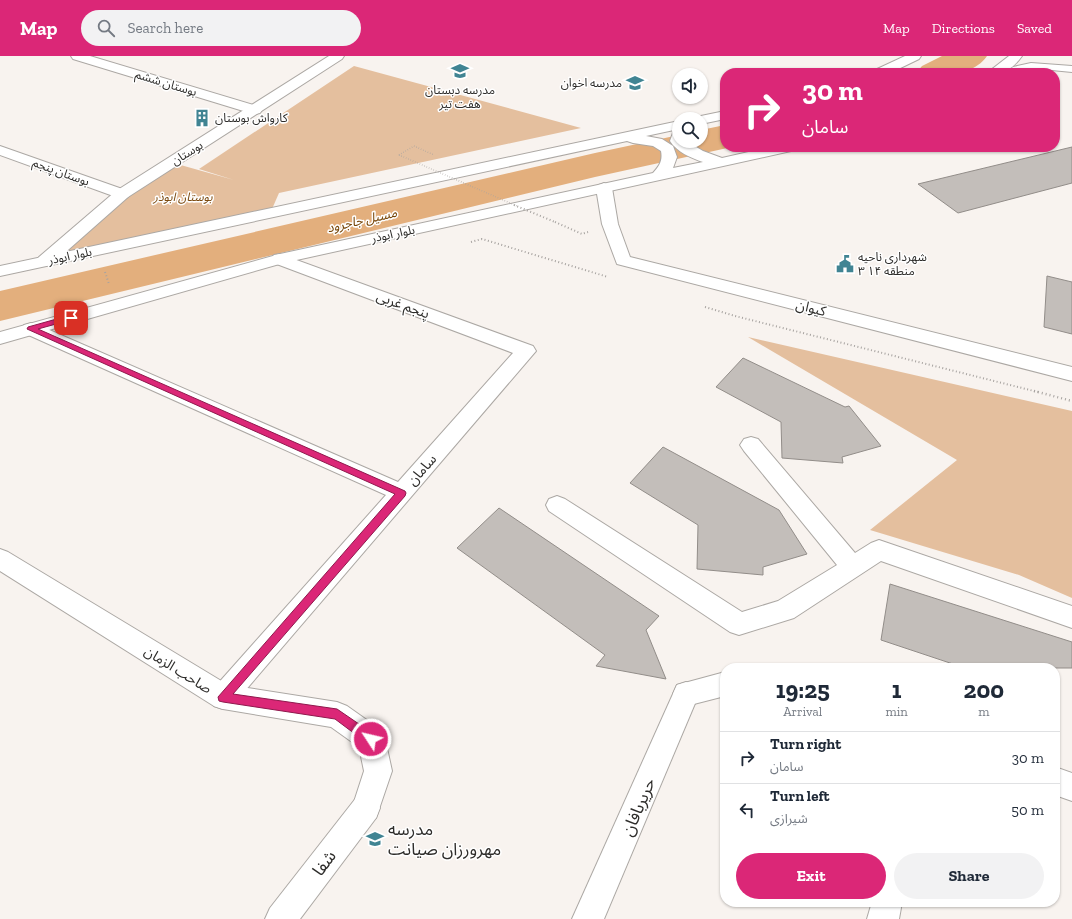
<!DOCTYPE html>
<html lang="en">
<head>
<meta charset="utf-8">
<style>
  :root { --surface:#fff; --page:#f2f2f3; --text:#1f2937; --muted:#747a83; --line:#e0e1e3; --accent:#db2777 }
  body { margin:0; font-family:"Zilla Slab","Noto Sans Arabic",serif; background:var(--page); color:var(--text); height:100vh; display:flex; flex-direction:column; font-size:15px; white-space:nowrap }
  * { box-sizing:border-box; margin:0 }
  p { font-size:13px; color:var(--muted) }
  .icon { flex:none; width:22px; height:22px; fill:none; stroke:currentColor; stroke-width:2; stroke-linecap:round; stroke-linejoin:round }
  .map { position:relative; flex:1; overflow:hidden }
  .panel { position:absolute; left:720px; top:607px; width:340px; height:244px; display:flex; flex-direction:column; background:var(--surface); border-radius:16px; box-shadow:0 1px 3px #0004 }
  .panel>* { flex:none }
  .banner { position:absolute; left:720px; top:12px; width:340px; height:84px; border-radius:16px; box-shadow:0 1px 3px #0004; background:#db2777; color:#fff; overflow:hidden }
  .controls { position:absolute; left:672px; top:12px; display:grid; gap:8px }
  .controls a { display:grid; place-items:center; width:36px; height:36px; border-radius:50%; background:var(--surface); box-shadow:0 1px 3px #0004; font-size:20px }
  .pin { position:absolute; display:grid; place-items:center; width:34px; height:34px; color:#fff; margin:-17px; border-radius:8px; box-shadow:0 2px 6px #0006 }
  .me { position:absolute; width:44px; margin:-22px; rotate:305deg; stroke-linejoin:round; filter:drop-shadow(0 0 3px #0008) }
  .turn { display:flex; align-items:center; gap:14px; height:84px; padding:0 16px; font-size:18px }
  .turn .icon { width:52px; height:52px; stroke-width:2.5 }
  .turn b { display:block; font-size:28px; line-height:34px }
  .eta { display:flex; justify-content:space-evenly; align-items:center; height:68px; text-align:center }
  .eta b { font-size:24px; font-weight:800; line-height:28px }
  .action { display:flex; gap:8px; margin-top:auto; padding:8px 16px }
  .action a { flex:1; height:46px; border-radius:24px; background:var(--accent); color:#fff; font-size:16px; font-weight:800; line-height:46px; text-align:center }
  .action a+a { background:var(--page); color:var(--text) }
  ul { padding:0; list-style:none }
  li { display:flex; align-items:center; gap:12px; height:52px; padding:0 16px; border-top:1px solid var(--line) }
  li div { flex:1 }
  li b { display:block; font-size:15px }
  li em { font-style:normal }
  header { display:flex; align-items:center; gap:24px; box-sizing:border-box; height:56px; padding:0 20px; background:var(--accent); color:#fff }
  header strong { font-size:19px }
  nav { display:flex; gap:22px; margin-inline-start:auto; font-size:14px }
  .search { width:280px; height:36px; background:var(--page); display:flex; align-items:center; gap:10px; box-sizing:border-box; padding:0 14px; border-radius:22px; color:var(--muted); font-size:15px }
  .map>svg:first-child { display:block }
  .green { fill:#e4bf9e }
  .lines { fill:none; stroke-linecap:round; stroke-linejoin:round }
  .river { fill:#e3af7d; fill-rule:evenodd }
  .building { fill:#c3beba; stroke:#928d89 }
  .service-casing { stroke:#aca8a4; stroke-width:2 }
  .minor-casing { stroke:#aca8a4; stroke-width:2 }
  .tertiary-casing { stroke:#aca8a4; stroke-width:2 }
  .secondary-casing { stroke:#aca8a4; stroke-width:2 }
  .path-far2 { stroke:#a7a3a0; stroke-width:1.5; stroke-dasharray:0.5 2; stroke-linecap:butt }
  .path-far1 { stroke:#a7a3a0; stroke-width:2; stroke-dasharray:1 2.5; stroke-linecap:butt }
  .path { stroke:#a7a3a0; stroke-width:2.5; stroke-dasharray:1 3; stroke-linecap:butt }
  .service { fill:#fff; fill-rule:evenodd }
  .minor { fill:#fff; fill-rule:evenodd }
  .tertiary { fill:#fff; fill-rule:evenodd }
  .secondary { fill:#fff; fill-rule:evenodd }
  .path-bridge-far1 { stroke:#a7a3a0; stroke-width:1.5; stroke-dasharray:0.5 2; stroke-linecap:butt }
  .path-bridge { stroke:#a7a3a0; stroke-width:2; stroke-dasharray:1 2.5; stroke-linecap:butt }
  .route { fill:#db2777; stroke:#8e194d }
  .labels { text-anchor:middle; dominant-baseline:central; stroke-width:3; stroke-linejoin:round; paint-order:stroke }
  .far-street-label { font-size:12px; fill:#2e2d2b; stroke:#fff }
  .far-poi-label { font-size:12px; fill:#2e2d2b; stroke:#fff; text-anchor:start }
  .far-park-label { font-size:12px; font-style:italic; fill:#7a490e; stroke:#fff }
  .far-water-label { font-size:13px; font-style:italic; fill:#754406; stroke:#fff }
  .street-label { font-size:14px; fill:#2e2d2b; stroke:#fff }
  .near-street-label { font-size:17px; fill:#2e2d2b; stroke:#fff }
  .near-poi-label { font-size:17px; fill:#2e2d2b; stroke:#fff; text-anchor:start }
</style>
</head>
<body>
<header>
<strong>Map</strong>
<div class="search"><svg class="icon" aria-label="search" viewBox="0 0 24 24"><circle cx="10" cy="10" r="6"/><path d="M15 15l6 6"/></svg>Search here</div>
<nav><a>Map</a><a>Directions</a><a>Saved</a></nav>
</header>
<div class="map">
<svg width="1072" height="863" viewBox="0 0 1072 863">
  <rect width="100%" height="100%" fill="#f8f3ef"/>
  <g class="green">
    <polygon points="354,10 581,72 279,137 272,153 64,197 118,148 177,108 234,124 199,113"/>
    <polygon points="748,281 1072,355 1072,542 1019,519 870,474 957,404"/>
  </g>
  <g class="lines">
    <g class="river">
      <path d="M942,0H987C972,22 941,17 916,17L922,10Z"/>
      <polygon points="725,69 725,91 732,91 595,121 0,265 0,235 595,97 679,79 679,85 701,85 701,74"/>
    </g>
  </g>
  <g class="building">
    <polygon points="1072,91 1072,127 958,157 918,128"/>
    <polygon points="1047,220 1072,226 1072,278 1044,271"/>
    <polygon points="743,302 845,351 849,350 881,390 842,401 843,407 782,402 781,366 716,331"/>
    <polygon points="663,391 779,454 807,498 763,511 763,519 697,513 698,469 630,427"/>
    <polygon points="499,452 659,560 646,574 666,623 596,610 605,599 457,492"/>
    <polygon points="890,528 1072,586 1072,612 965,612 881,584"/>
  </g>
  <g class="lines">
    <g class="service-casing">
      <polygon id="service" points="1031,7 1072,10 1072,16 1031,12 1016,17 1006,17 1013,11"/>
    </g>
    <g class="minor-casing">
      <g id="minor">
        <polygon points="71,0 90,0 260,51 262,54 260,57 255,58 250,57 73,3"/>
        <polygon points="0,90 128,135 130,138 128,141 122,143 116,141 0,99"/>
        <polygon points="280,198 533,290 536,295 232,650 223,653 214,650 210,641 214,632 386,439 24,277 22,273 24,269 31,267 38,269 398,426 513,297 274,207 271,203 274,199"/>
        <polygon points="751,381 758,383 855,497 871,487 879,484 1072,550 1072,572 881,505 794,562 739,579 730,576 549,455 546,449 549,443 557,440 565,443 742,556 778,545 837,509 744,395 740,389 744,383"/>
        <polygon points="686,626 695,629 699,638 604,863 572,863 677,629"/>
        <polygon points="366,738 376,742 380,752 376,762 300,863 265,863 270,852 356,742"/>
        <polygon points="872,846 902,846 899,863 867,863"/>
      </g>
    </g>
    <g class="tertiary-casing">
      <g id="tertiary">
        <polygon points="329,0 344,0 342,3 128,141 51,209 45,210 39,209 36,205 39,201 116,135"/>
        <polygon points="604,127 609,129 612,132 618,168 630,201 1072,311 1072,325 617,208 602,168 596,132 599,129"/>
        <polygon points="0,493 8,496 228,629 337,646 347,650 381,674 385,683 392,715 376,762 366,766 356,762 352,752 364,715 359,691 331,671 223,653 214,650 0,515"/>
        <polygon points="725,616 725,640 686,650 677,647 673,638 677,629"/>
        <polygon points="1055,711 1072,717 1072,745 1055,739"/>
      </g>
    </g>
    <g class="secondary-casing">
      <g id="secondary">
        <polygon points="905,0 921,0 919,3 890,17 873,17 875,14"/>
        <path d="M1009,0H1022C1012,14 1004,17 987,17Z"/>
        <polygon points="725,55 725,63 701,68 701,63 695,63 696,61"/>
        <path d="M679,65V85H686L703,95L722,102L771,91H798L796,94L791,95L283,207L0,288V276L280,198L653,117C659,110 663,105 661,95L653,90L633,87L627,85L0,220V210ZM674,74L670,85C677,96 691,102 703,106L673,112L677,101L673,90L662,83L646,80Z"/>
      </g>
    </g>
    <polyline class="path-far2" points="399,99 414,90 434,99"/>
    <g class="path-far1">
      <polyline points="555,166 582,178 588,176"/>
      <polyline points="471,186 482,183 608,221"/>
      <polyline points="105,216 109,228"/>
      <polyline points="705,251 735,260 1038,336"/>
    </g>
    <polyline class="path" points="1034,335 1072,345"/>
    <use href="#service" class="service"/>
    <use href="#minor" class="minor"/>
    <use href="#tertiary" class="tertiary"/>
    <use href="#secondary" class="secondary"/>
    <polyline class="path-bridge-far1" points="399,99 517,150"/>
    <polyline class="path-bridge" points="514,149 555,166"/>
  </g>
  <polygon class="route" points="71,259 74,260 74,263 38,273 405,435 406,437 405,440 233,638 337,653 375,679 377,683 375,687 371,688 367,687 335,663 223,646 219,645 218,641 395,438 27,273 28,271"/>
  <defs>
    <g id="school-bare" transform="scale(1.38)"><path d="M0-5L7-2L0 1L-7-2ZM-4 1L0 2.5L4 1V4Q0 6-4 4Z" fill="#408493" stroke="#fff" stroke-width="2.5" paint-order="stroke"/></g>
    <g id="building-bare" transform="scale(1.38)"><path d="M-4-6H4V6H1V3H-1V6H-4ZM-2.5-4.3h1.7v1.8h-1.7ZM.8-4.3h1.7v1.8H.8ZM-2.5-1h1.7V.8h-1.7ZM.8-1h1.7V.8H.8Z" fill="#408493" stroke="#fff" stroke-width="2.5" paint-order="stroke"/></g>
    <g id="civic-bare" transform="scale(1.38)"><path d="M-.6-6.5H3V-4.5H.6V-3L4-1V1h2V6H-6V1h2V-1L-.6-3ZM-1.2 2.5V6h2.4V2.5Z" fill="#408493" stroke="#fff" stroke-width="2.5" paint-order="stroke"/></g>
  </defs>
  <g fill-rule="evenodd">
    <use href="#school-bare" x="460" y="15"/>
    <use href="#school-bare" x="635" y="27"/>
    <use href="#building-bare" x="202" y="62"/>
    <use href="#civic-bare" x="845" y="208"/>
    <use href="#school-bare" x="375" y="783"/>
  </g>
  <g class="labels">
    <g class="far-street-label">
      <text transform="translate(166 27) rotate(17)">بوستان ششم</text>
      <text transform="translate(187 97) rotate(-32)">بوستان</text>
      <text transform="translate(61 116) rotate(20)">بوستان پنجم</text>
      <text transform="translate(393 178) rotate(-12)">بلوار ابوذر</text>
      <text transform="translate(70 200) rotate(-12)">بلوار ابوذر</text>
    </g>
    <g class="far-poi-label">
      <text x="622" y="27" text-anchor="end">مدرسه اخوان</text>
      <text x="460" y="34" text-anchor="middle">مدرسه دبستان<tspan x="460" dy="14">هفت تیر</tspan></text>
      <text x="215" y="62">کارواش بوستان</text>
      <text x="858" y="201">شهرداری ناحیه<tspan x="858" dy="14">۳ منطقه ۱۴</tspan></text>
    </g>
    <g class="far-park-label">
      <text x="183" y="141">بوستان ابوذر</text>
    </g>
    <g class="far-water-label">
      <text transform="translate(362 164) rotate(-13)">مسیل جاجرود</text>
    </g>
    <g class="street-label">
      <text transform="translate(403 249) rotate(20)">پنجم غربی</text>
      <text transform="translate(811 252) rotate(14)">کیوان</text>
      <text transform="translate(422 414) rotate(-49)">سامان</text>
      <text transform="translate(178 614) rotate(32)">صاحب الزمان</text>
    </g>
    <g class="near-street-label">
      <text transform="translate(638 751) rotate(-67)">حریربافان</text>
      <text transform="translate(324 807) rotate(-53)">شفا</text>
    </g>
    <g class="near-poi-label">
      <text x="388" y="773">مدرسه<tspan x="388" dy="20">مهرورزان صیانت</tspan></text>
    </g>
  </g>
</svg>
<div class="controls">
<a><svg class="icon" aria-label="sound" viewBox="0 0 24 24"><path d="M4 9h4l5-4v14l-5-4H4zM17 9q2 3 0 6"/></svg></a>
<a><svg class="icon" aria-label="search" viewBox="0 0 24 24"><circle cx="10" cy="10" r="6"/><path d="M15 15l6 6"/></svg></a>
</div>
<div class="pin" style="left:71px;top:262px;background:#d93025"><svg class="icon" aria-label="arrive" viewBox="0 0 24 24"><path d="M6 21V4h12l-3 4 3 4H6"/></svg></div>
<svg class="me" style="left:371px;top:683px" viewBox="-20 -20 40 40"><circle r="17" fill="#db2777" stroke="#fff" stroke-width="3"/><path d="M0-11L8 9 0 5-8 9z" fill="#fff"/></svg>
<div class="banner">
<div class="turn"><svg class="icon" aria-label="right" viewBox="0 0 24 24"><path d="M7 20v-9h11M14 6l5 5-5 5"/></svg><div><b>30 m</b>سامان</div></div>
</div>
<section class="panel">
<div class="eta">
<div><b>19:25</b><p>Arrival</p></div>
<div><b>1</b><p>min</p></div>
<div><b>200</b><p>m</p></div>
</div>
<ul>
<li><svg class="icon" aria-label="right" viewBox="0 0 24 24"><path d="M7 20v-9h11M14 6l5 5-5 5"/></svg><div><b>Turn right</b><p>سامان</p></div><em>30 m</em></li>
<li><svg class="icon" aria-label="left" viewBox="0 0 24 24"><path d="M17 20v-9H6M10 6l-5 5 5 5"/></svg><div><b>Turn left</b><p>شیرازی</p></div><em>50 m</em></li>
</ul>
<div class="action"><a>Exit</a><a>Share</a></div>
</section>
</div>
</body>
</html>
